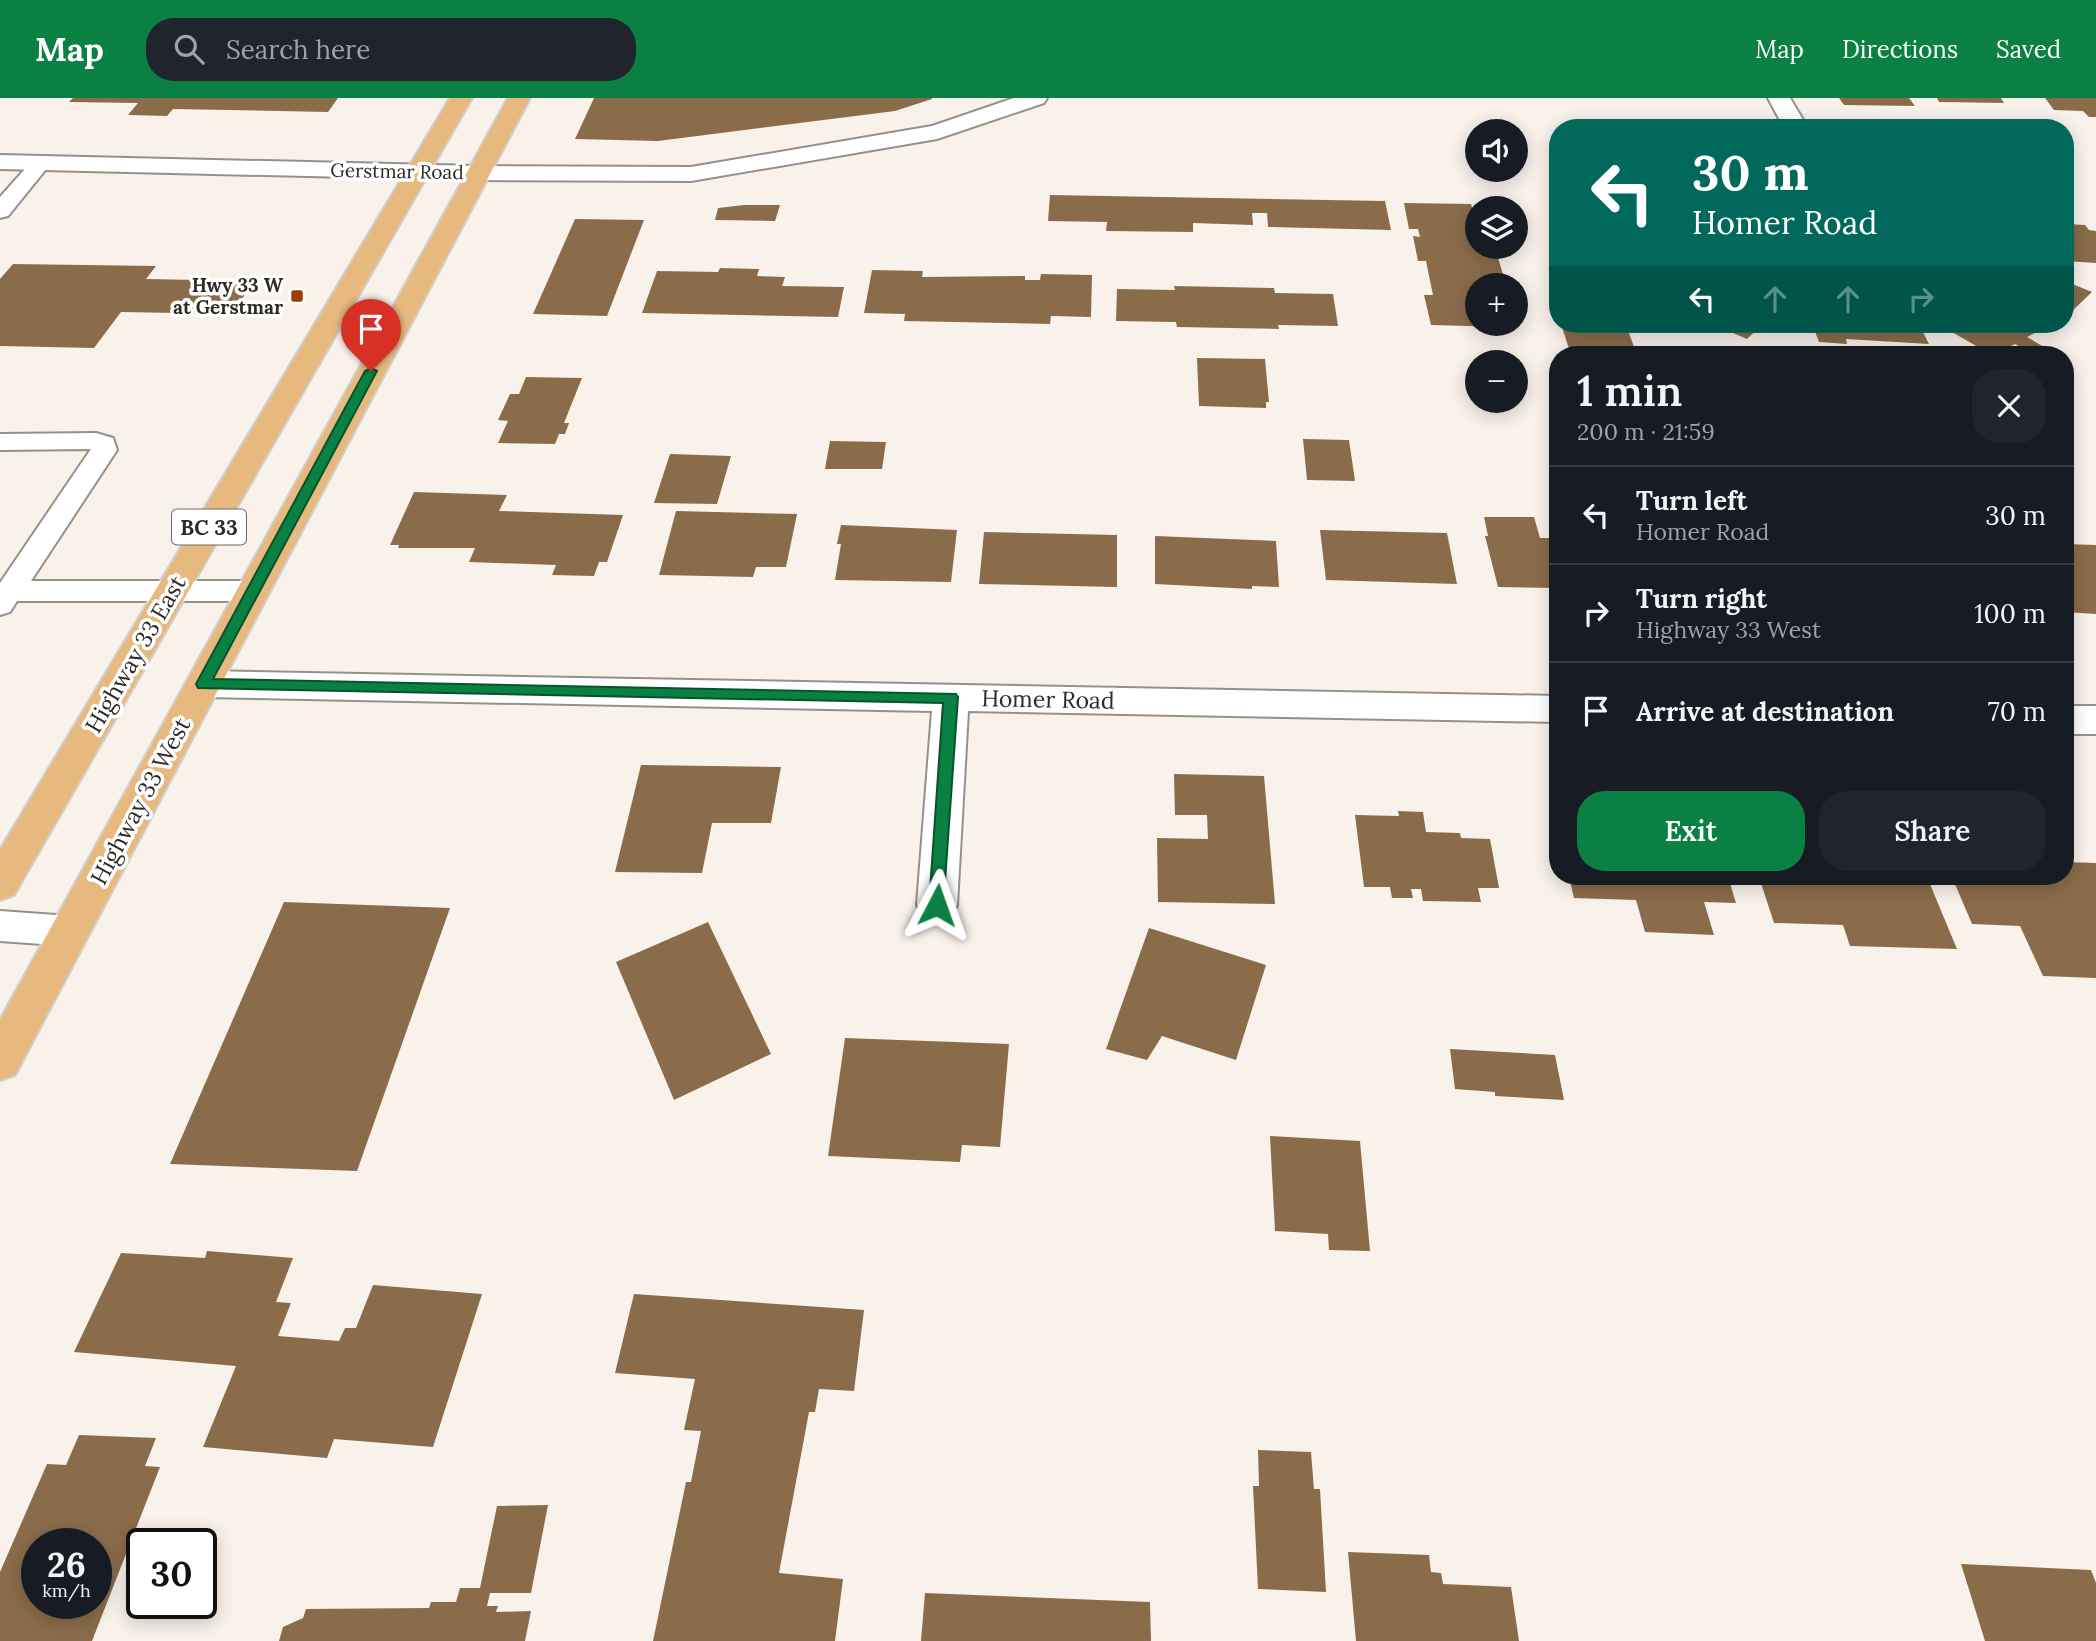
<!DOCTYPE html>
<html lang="en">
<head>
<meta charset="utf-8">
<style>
  :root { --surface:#171b24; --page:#20242c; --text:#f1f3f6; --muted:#9ea1a6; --line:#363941; --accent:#0b8043 }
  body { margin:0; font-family:Lora,serif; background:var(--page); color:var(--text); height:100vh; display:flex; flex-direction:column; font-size:26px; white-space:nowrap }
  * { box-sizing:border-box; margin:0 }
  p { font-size:23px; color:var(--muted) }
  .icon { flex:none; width:38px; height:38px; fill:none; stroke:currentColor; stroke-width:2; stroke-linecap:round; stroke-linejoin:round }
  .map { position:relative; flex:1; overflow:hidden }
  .side { position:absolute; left:1549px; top:248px; width:525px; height:539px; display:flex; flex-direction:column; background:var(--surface); border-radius:28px; box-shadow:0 4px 18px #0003 }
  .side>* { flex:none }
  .hud { position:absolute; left:1549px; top:21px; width:525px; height:214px; border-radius:28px; box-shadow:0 4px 18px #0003; background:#00695c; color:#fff; overflow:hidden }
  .tools { position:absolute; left:1465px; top:21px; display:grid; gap:14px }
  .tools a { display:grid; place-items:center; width:63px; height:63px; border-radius:50%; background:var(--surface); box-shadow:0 4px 18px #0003; font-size:35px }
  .speed { position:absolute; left:21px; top:1430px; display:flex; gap:14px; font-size:35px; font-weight:700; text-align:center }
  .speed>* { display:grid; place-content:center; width:91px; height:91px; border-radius:50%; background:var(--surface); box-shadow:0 4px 18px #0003; line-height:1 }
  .speed small { font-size:18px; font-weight:400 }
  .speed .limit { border:4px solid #111; border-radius:10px; background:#fff; color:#111 }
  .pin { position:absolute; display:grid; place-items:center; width:60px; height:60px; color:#fff; margin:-72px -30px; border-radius:50% 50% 50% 0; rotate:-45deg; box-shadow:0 0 7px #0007 }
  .pin .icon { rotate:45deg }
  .me { position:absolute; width:77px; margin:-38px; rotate:4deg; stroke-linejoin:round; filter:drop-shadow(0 0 5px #0008) }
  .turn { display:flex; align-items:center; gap:24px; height:147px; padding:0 28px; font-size:32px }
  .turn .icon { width:91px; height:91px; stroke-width:2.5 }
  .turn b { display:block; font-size:49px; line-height:60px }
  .lanes { display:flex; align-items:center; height:66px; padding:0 28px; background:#0003; justify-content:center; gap:35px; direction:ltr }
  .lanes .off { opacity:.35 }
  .round { display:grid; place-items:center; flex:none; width:74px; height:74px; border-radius:28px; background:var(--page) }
  .overview { display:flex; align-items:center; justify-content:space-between; height:119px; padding:0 28px }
  h1 { font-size:42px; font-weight:600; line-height:52px }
  .cta { display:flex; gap:14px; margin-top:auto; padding:14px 28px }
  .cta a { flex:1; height:80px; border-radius:28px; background:var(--accent); color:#fff; font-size:28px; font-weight:600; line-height:80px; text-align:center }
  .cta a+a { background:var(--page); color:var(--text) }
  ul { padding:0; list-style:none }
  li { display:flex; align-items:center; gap:21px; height:98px; padding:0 28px; border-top:2px solid var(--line) }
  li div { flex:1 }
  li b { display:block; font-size:26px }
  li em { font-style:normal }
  header { display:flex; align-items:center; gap:42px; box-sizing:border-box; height:98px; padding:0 35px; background:var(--accent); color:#fff }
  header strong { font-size:33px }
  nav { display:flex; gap:38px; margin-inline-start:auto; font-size:24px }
  .search { width:490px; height:63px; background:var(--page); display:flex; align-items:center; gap:18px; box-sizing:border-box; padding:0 24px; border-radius:28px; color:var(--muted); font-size:26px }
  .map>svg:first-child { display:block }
  .building { fill:#8a6c4b; fill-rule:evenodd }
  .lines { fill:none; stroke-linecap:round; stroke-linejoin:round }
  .service-casing { stroke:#97908a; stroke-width:4 }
  .minor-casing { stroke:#97908a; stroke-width:4 }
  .tertiary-casing { stroke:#97908a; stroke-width:4 }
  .primary-casing { stroke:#d1d0cf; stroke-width:4 }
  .service { fill:#fff; fill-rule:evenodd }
  .minor { fill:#fff; fill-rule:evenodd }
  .tertiary { fill:#fff; fill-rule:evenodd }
  .primary { fill:#e7b97f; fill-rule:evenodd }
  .route { fill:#0b8043; stroke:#07532c; stroke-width:2 }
  .poi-dot { fill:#9f3c00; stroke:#fff; stroke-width:2.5 }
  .labels { text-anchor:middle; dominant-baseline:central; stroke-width:7; stroke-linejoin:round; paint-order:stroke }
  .far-street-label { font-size:19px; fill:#2c2a27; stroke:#fff }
  .far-poi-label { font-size:19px; font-weight:bold; fill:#2c2a27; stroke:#fff; text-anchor:end }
  .shield { fill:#fff; stroke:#6b6a68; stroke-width:2 }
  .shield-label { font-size:21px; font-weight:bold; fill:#2c2a27 }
  .street-label { font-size:23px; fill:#2c2a27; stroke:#fff }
</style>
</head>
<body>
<header>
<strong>Map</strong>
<div class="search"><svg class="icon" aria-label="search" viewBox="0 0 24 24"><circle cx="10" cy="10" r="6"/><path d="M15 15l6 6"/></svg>Search here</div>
<nav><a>Map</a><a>Directions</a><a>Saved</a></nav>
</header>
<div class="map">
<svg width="2096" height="1543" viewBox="0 0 2096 1543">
  <rect width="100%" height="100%" fill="#f9f2eb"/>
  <g class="building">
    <polygon points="73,0 338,0 328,14 173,11 167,18 128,17 138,5 69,4"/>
    <polygon points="594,0 932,0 932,1 895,13 658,43 575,41"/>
    <polygon points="1839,0 1909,0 1915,8 1844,7"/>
    <polygon points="1937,0 2001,0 2004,5 1939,4"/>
    <polygon points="2045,0 2096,0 2096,19 2089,19 2083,13 2054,12"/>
    <polygon points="1664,25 1718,25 1720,30 1667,30"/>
    <polygon points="1050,97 1385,103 1391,132 1268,129 1267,115 1252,115 1253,127 1193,125 1193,134 1106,133 1107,124 1048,123"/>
    <polygon points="1404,105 1471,106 1477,126 1477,149 1495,149 1506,187 1477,187 1477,226 1504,226 1505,229 1431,227 1424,197 1433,197 1426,163 1418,163 1413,138 1420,139 1418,131 1409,131"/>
    <polygon points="744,107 780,107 775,123 715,122 718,110"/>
    <polygon points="575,121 644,122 607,218 533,216"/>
    <polygon points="2065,126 2085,127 2089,132 2096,133 2096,165 2065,163"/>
    <polygon points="13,166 156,168 146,181 254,183 232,216 121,214 94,250 0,248 0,181"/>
    <polygon points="720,170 759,171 757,178 785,179 782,188 844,189 838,219 642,215 657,173 718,174"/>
    <polygon points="872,172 923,173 922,179 1025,178 1025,182 1040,182 1041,176 1092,177 1091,219 1051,218 1050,226 904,223 905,216 864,215"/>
    <polygon points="2065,183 2092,194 2071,214 2065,212"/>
    <polygon points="1174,188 1274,190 1275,195 1333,196 1338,228 1278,227 1279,231 1177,229 1176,224 1116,223 1117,191 1175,192"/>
    <polygon points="1561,226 1626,227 1637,257 1571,257"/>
    <polygon points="1712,226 1763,226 1747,241"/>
    <polygon points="1812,226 1919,226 1929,246 1846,241 1847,246 1819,244"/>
    <polygon points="1938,226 2031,226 2041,232 2027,239 2044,249 2032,256 2015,246 1992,257"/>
    <polygon points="1197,260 1265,261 1269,304 1266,304 1266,310 1199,308"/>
    <polygon points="526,279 582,280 564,325 569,325 565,336 559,336 555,346 498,345 508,323 498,322 510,296 519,296"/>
    <polygon points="1303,341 1349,342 1355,383 1307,382"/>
    <polygon points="830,343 886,344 882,371 825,371"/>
    <polygon points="670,356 731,358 717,406 654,405"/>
    <polygon points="414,394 507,397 499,413 623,417 607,464 599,464 594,478 552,477 556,467 469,464 475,450 398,450 399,447 390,447"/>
    <polygon points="676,413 797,416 786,469 756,469 753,479 659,477"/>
    <polygon points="1484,419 1534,419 1540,440 1558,440 1558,490 1498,489 1485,438 1488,438"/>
    <polygon points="841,427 957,432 951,484 835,482 841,446 837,446"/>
    <polygon points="1320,432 1447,435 1457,486 1326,482"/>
    <polygon points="984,434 1117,437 1117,489 979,486"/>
    <polygon points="1155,438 1276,443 1279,489 1252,488 1252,491 1155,486"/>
    <polygon points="2065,446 2096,447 2096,516 2065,514"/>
    <polygon points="641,667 781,669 771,725 712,725 702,775 615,774"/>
    <polygon points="1174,676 1264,678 1275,806 1158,804 1157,740 1208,741 1207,717 1175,717"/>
    <polygon points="1398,713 1423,714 1426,734 1460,735 1461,740 1490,741 1499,790 1478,790 1481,804 1423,803 1421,791 1411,791 1413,800 1392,800 1390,789 1364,789 1355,717 1399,718"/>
    <polygon points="2065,764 2096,765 2096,880 2043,878 2020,828 1972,826 1952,779 2065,779"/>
    <polygon points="1569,779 1728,779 1736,805 1704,804 1714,837 1645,834 1636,802 1574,800"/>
    <polygon points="1759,779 1927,779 1957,851 1850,848 1843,827 1774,825"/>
    <polygon points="284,804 450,810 357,1073 170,1066"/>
    <polygon points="708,824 771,956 674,1002 616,864"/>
    <polygon points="1149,830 1266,867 1236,962 1162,938 1147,962 1106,951"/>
    <polygon points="845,940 1009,946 1000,1049 962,1047 960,1064 828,1058"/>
    <polygon points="1450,951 1555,957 1564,1002 1495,998 1495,994 1455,991"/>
    <polygon points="1270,1038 1360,1043 1370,1153 1329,1152 1328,1136 1275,1133"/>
    <polygon points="207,1153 293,1160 276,1204 291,1205 278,1238 339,1243 345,1230 356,1230 373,1187 482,1196 433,1349 334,1341 327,1360 203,1349 236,1268 74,1254 121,1155 205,1160"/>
    <polygon points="634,1196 864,1212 854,1293 819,1291 815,1314 809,1314 779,1475 843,1481 835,1543 653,1543 686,1384 691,1384 701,1333 684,1332 695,1281 615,1275"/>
    <path d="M79,1337L156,1340L145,1368L160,1369L92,1543H0V1474L47,1366L66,1367ZM37,1446H96V1505H37Z"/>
    <polygon points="1258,1352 1311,1354 1314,1391 1320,1391 1326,1494 1258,1491 1253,1388 1259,1388"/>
    <polygon points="548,1407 531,1495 490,1495 487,1508 498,1508 496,1514 531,1513 525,1543 279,1543 283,1529 303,1520 306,1511 429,1510 431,1504 456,1504 460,1490 480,1490 497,1408"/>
    <polygon points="1348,1454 1429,1457 1431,1474 1441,1475 1443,1486 1511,1489 1519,1543 1356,1543"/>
    <polygon points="1961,1466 2091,1472 2096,1485 2096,1543 1985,1543"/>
    <polygon points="925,1495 1150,1504 1151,1543 921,1543"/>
  </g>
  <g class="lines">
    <g class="service-casing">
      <g id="service">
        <polygon points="41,59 48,61 51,65 8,118 0,120 0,99 34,61"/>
        <polygon points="96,335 113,340 117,352 31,483 253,483 263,486 267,493 263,500 253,503 17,503 10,514 0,517 0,485 91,351 0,352 0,336"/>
        <polygon points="0,813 70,818 82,823 87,833 82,843 70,848 0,843"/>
      </g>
    </g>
    <g class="minor-casing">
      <g id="minor">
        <polygon points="1014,0 1047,0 1044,5 937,41 691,83 478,82 469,80 466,75 469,70 478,68 691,69 932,28"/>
        <polygon points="1768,0 1790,0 1808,30 1784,30"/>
        <polygon points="203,573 1558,598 1558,624 968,613 957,807 951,819 937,824 923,819 917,807 932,613 203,599 191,595 186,586 191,577"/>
        <rect x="2065" y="608" width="31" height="28"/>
      </g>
    </g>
    <g class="tertiary-casing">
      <polygon id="tertiary" points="0,57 478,68 487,70 490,75 487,80 478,82 0,71"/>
    </g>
    <g class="primary-casing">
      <g id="primary">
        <polygon points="450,0 472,0 14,797 0,802 0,752"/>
        <polygon points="508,0 530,0 15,977 0,982 0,922"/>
      </g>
    </g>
    <use href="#service" class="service"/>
    <use href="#minor" class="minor"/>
    <use href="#tertiary" class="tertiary"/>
    <use href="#primary" class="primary"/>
  </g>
  <polygon class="route" points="371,270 377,273 213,581 956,596 958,599 943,812 931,812 929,807 943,605 198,590 196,586 365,273"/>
  <rect class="poi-dot" x="290" y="191" width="14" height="14" rx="3.5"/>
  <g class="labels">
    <g class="far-street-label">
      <text transform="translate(397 73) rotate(1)">Gerstmar Road</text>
    </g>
    <g class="far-poi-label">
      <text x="283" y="187">Hwy 33 W<tspan x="283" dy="22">at Gerstmar</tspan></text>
    </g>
    <rect class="shield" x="172" y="411.5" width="74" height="35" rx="5"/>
    <g class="shield-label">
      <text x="209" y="429">BC 33</text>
    </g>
    <g class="street-label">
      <text transform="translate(135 556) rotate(-60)">Highway 33 East</text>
      <text transform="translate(1048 601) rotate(1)">Homer Road</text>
      <text transform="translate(140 703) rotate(-62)">Highway 33 West</text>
    </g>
  </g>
</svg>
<div class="tools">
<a><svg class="icon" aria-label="sound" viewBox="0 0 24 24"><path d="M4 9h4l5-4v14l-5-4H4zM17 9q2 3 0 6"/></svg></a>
<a><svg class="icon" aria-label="layers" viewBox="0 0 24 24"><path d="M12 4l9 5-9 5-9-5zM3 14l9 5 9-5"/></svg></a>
<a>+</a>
<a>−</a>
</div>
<div class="speed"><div>26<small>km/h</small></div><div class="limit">30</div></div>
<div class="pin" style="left:371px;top:273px;background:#d93025"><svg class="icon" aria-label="arrive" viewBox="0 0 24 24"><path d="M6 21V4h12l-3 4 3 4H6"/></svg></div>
<svg class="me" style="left:937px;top:807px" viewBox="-20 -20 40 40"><path d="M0-17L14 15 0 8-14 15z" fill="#0b8043" stroke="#fff" stroke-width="4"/></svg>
<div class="hud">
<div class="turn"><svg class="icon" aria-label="left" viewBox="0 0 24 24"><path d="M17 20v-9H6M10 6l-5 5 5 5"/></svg><div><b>30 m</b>Homer Road</div></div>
<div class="lanes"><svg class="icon" aria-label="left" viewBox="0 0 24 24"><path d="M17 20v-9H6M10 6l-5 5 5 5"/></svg><svg class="icon off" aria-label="ahead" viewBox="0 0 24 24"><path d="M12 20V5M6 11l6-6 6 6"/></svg><svg class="icon off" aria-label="ahead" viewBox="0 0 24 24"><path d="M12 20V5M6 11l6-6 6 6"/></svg><svg class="icon off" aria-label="right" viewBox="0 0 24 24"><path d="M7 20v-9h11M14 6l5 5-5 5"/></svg></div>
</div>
<section class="side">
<div class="overview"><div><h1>1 min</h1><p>200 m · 21:59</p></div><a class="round"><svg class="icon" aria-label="close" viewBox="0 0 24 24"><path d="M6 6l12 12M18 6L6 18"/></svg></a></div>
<ul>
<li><svg class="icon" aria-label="left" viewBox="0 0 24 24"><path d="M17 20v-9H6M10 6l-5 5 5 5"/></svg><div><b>Turn left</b><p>Homer Road</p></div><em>30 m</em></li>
<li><svg class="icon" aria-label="right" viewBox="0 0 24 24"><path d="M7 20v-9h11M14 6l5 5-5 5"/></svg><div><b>Turn right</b><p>Highway 33 West</p></div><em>100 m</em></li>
<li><svg class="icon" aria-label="arrive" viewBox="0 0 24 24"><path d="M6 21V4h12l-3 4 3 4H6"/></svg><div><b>Arrive at destination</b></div><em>70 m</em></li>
</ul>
<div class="cta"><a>Exit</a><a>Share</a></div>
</section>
</div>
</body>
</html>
